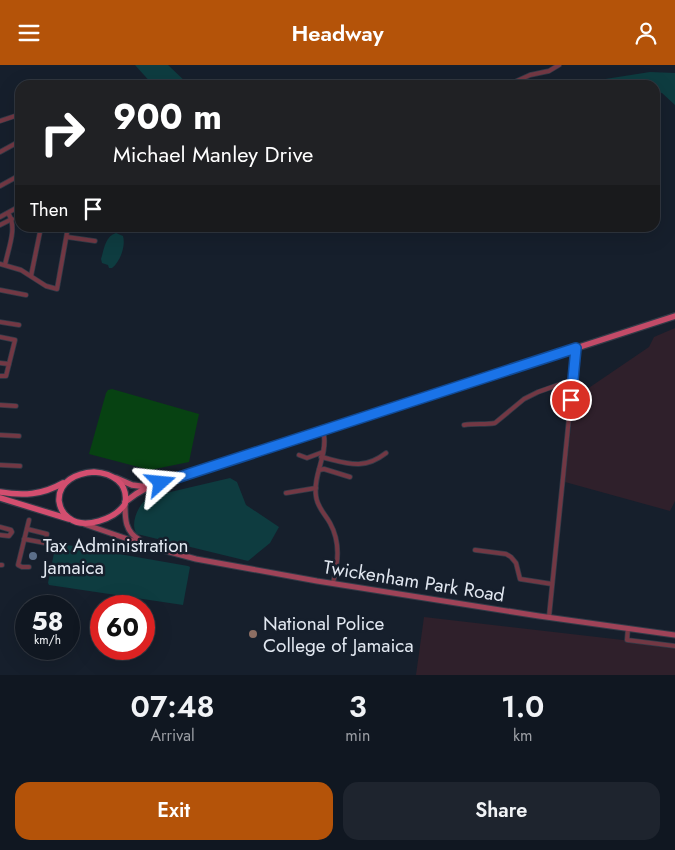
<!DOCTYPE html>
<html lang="en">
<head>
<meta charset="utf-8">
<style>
  :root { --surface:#101721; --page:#1e242e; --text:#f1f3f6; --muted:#9c9fa5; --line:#30363f; --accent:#b45309 }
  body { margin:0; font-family:Jost,sans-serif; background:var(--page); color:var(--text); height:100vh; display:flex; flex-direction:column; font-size:19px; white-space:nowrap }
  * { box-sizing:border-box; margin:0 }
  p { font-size:16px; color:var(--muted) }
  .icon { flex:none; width:28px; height:28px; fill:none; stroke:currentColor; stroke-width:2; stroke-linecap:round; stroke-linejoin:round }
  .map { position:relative; height:610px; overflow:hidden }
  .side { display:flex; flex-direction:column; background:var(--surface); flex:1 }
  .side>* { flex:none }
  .banner { position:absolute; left:15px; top:15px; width:645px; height:152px; border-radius:15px; box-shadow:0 5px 20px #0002,0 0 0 1px var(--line); background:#202124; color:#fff; overflow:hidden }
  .speed { position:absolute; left:15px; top:530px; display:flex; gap:10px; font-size:25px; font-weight:700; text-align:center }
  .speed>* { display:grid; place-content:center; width:65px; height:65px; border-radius:50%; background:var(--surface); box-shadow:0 5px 20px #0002,0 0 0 1px var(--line); line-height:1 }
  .speed small { font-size:12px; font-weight:400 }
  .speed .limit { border:8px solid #d22; background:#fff; color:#111 }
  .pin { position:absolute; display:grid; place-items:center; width:42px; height:42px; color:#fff; margin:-21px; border:2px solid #fff; border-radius:50%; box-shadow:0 1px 5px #0007 }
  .me { position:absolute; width:55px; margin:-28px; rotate:72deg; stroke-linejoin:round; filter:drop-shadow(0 0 4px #0008) }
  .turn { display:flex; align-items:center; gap:18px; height:105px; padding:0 15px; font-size:22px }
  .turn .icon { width:65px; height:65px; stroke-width:2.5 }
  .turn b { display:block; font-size:35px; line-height:42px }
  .then { display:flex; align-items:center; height:48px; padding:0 15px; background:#0003; gap:10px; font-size:19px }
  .eta { display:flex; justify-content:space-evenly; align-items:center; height:85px; text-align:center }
  .eta b { font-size:30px; font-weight:600; line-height:35px }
  .cta { display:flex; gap:10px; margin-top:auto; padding:10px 15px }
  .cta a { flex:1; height:58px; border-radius:15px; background:var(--accent); color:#fff; font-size:20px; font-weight:600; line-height:58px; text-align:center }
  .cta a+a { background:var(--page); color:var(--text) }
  header { display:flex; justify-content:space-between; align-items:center; height:65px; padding:0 15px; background:var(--accent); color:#fff; font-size:22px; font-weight:600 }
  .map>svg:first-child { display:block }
  .industrial { fill:#2f202b }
  .green { fill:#074212 }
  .water { fill:#0e3c40 }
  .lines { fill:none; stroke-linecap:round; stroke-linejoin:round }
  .minor-casing { stroke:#333b48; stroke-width:5.5 }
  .secondary-casing { stroke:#333b48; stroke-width:7 }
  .primary-casing { stroke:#333b48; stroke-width:8 }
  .trunk-casing { stroke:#333b48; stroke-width:8 }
  .minor { stroke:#723844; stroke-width:4 }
  .secondary { stroke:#9f4358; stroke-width:5 }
  .primary { stroke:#c34b68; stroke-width:5.5 }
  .trunk { stroke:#d34e6f; stroke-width:5.5 }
  .route-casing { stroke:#114b97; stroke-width:12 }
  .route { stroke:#1a73e8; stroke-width:9 }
  .service-dot { fill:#5c6f8a; stroke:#161f2c; stroke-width:2 }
  .education-dot { fill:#8d6e63; stroke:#161f2c; stroke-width:2 }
  .labels { text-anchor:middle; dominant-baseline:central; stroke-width:5; stroke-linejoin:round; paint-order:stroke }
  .poi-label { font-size:19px; fill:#e2e8f1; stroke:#161f2c; text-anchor:start }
  .street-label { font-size:19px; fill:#e2e8f1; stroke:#161f2c }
</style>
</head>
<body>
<header><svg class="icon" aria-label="menu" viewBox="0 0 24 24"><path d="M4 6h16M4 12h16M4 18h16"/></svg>Headway<svg class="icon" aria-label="person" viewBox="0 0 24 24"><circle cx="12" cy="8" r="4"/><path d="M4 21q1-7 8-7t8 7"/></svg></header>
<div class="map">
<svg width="675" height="610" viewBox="0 0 675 610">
  <rect width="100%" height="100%" fill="#161f2c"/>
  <g class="industrial">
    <polygon points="675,263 675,436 670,446 565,417 574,333 649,282 654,272"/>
    <polygon points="424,552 675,581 675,610 416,610"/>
  </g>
  <polygon class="green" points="112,324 199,349 189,397 150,405 89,389 106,328 108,325"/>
  <g class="water">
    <polygon points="135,0 168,0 189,20 153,20"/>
    <polygon points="650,7 675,8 675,40 662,28 655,27 655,20 567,20"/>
    <path d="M116,168L123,171C126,181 120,197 112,203H109L108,200L102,198L101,194C104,185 105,171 116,168Z"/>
    <path d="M230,413L237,417L246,440L279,462L270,478L248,496L137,469C129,459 139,438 149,432Z"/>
    <polygon points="56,478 188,501 190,502 183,540 49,520 48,518"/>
  </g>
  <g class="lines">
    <g class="minor-casing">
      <g id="minor">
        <polyline points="508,20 530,10 549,6 559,0"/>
        <polyline points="0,56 18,50"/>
        <polyline points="0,87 20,76"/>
        <polyline points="0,121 20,110"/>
        <polyline points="0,152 20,141"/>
        <polyline points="0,160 12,154"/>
        <polyline points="67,172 95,176"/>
        <polyline points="0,199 21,205 46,221 57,224 68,162"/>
        <path d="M5,200C8,184 18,162 8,148"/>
        <polyline points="31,211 41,162"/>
        <polyline points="0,225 26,230"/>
        <polyline points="0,257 19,260"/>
        <polyline points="0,272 15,275 6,311 0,311"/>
        <polyline points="0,298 9,299"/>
        <polyline points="0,340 16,341"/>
        <path d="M464,360C476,358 485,360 495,358L524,334L538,327L572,315"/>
        <polyline points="0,370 19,371"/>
        <path d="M324,371C327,391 313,410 316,431C317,442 325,449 330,458C341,478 338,498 333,518"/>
        <polyline points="299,390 307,393 323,387"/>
        <path d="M321,392C347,398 363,406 386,388"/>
        <polyline points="0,400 20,401"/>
        <polyline points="319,405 324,404 350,412"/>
        <polyline points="286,428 316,423"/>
        <polyline points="29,455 18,500 22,502 29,502"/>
        <polyline points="0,462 11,465 12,467 9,471 0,470"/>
        <polyline points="24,474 45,478 47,469 27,464"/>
        <polyline points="475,485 506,489 511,492 516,498 520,514 552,519"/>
        <polyline points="0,500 2,500"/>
        <polyline points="549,552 576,283"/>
        <polyline points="628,563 627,575 675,581"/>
      </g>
    </g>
    <g class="secondary-casing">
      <g id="secondary">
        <path d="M125,439C125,454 125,467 140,475"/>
        <polyline points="84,459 151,482 196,494 317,516 539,551 675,570"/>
      </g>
    </g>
    <g class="primary-casing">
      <g id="primary">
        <polyline points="116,413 132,420 148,422"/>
        <polyline points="125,437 136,429 148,422 675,251"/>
      </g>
    </g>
    <g class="trunk-casing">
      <g id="trunk">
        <path d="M94,407C112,408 129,418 125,439C115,454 84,465 69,453C63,449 60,443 59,436C58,416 77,408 94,407Z"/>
        <path d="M0,427C23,431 42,430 63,418"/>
        <polyline points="0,433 69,454"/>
      </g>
    </g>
    <use href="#minor" class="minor"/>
    <use href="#secondary" class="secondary"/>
    <use href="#primary" class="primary"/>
    <use href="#trunk" class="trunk"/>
  </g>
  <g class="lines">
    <g class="route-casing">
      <polyline id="route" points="161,418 576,283 571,335"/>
    </g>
    <use href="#route" class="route"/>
  </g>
  <circle class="service-dot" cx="33" cy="491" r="5"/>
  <circle class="education-dot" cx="253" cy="569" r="5"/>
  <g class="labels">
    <g class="poi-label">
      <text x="43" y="480">Tax Administration<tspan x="43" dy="22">Jamaica</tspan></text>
      <text x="263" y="558">National Police<tspan x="263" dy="22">College of Jamaica</tspan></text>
    </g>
    <g class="street-label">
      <text transform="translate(414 516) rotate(9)">Twickenham Park Road</text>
    </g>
  </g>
</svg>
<div class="speed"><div>58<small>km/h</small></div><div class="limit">60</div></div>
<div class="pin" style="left:571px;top:335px;background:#d93025"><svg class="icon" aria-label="arrive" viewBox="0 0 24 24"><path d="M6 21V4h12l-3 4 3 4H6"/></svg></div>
<svg class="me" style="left:161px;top:418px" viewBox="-20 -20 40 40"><path d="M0-17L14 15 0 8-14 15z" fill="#1a73e8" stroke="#fff" stroke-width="4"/></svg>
<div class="banner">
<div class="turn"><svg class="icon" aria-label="right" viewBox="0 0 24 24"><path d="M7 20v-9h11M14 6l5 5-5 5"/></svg><div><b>900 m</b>Michael Manley Drive</div></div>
<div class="then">Then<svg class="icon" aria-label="arrive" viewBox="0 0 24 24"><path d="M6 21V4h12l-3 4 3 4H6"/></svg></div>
</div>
</div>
<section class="side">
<div class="eta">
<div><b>07:48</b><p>Arrival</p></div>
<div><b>3</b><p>min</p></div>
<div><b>1.0</b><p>km</p></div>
</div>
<div class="cta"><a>Exit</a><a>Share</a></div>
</section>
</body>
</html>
